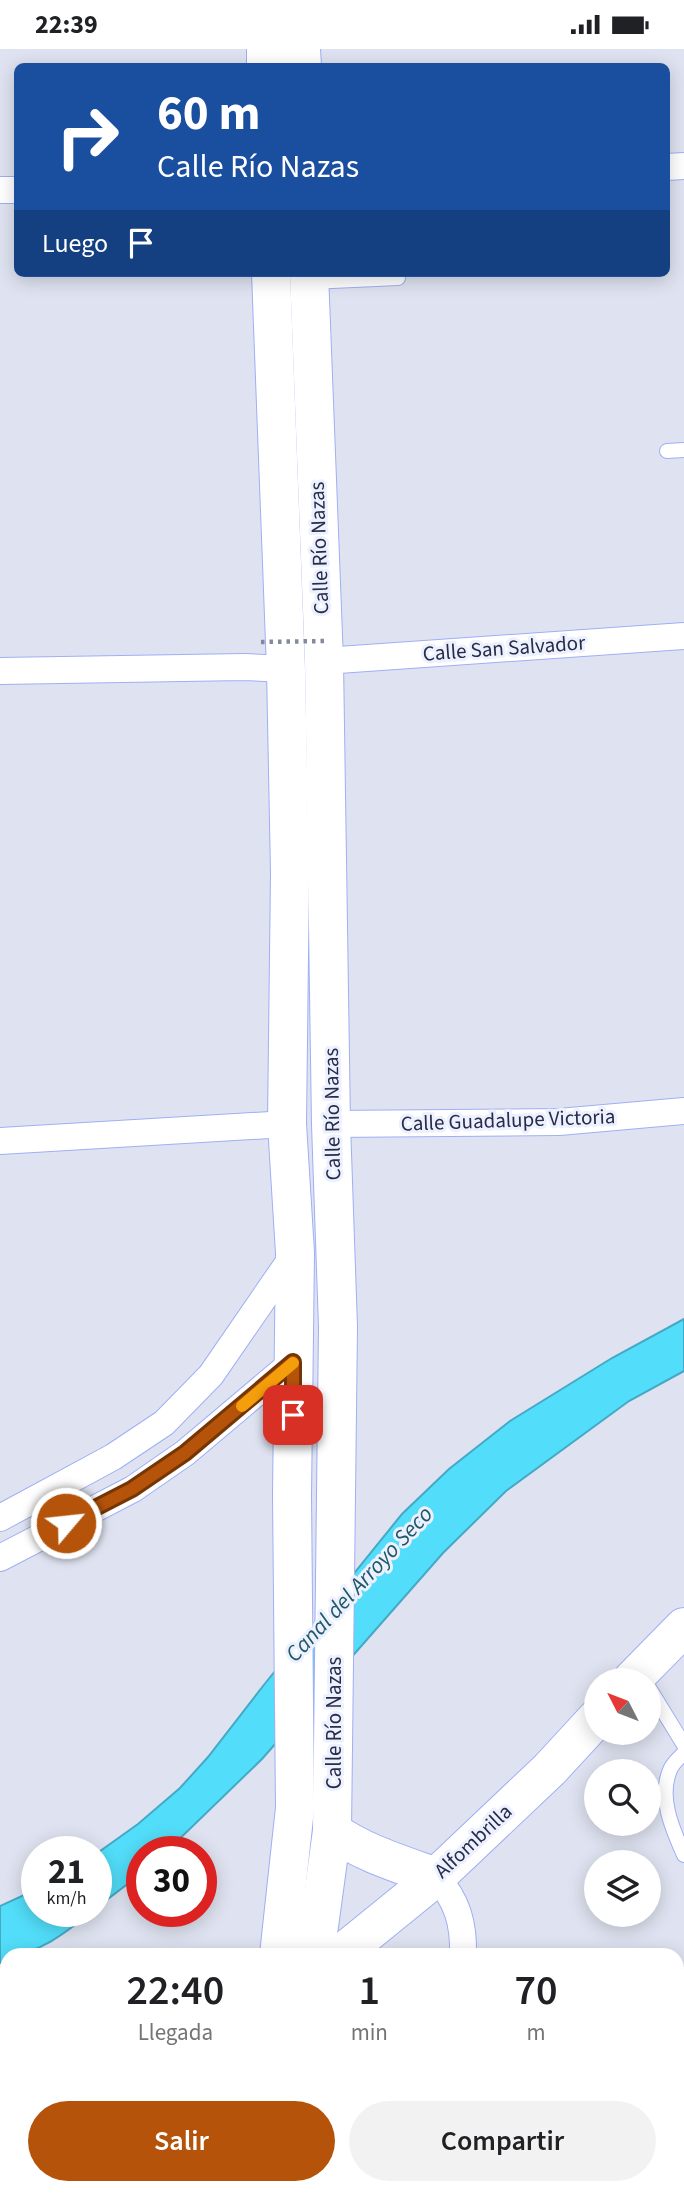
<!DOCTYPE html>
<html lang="es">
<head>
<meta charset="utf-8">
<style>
  :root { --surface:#fff; --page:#f2f2f2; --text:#202124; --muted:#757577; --accent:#b45309 }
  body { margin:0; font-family:"Source Sans 3",sans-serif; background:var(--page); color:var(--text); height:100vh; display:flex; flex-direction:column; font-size:26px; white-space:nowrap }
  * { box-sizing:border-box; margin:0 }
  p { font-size:23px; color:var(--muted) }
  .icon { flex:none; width:38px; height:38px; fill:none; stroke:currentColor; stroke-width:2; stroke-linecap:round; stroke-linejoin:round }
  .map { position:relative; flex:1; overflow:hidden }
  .side { position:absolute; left:0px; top:1899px; width:684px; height:247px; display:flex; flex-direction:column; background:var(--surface); border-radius:21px 21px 0 0; box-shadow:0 4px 18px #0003 }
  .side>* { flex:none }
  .banner { position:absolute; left:14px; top:14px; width:656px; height:214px; border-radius:10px; box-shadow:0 4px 18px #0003; background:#1a4fa0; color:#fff; overflow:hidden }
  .needle { width:46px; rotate:312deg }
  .fabs { position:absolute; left:584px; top:1619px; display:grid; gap:14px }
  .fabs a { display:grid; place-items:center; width:77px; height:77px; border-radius:50%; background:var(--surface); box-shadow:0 4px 18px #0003; font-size:35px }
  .speed { position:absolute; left:21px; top:1787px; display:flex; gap:14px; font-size:35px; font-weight:700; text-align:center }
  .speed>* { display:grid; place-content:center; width:91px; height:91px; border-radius:50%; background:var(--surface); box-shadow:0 4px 18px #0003; line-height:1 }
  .speed small { font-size:18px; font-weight:400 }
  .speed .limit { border:10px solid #d22; background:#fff; color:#111 }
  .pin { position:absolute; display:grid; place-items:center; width:60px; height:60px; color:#fff; margin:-30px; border-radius:14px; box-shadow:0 4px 10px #0006 }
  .me { position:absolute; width:77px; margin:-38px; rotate:62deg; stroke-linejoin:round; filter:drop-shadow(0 0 5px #0008) }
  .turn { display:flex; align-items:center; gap:24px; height:147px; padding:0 28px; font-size:32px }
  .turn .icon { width:91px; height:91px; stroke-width:2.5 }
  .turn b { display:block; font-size:49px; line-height:60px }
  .then { display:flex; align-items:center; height:66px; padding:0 28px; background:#0003; gap:14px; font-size:26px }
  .eta { display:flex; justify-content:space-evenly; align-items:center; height:119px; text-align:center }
  .eta b { font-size:42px; font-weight:600; line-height:49px }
  .primary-button { display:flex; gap:14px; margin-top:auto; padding:14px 28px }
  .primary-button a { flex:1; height:80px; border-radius:42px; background:var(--accent); color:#fff; font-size:28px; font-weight:600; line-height:80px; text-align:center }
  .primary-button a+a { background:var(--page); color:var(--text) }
  .status { display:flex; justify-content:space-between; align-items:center; height:49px; padding:0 35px; background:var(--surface); direction:ltr }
  .status svg { height:19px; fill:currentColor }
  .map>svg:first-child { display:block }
  .water { fill:#52defa; stroke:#45a9c5; stroke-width:2 }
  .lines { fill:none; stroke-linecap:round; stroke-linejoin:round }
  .lane-casing { stroke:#9faff4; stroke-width:16 }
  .street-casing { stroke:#9faff4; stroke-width:28 }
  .secondary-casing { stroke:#9faff4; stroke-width:40 }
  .lane { stroke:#fff; stroke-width:14 }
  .street { stroke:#fff; stroke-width:26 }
  .secondary { stroke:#fff; stroke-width:38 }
  .path-bridge { stroke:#84899e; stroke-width:4.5; stroke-dasharray:3.5 5; stroke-linecap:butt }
  .route-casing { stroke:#753606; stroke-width:18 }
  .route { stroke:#b45309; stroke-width:12 }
  .slow { stroke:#f59e0b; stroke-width:12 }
  .labels { text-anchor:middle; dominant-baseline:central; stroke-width:6; stroke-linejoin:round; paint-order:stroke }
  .street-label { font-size:21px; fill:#272d48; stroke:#ecf0ff }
  .water-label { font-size:23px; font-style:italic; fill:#205965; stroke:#ecf0ff }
</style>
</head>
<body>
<div class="status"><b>22:39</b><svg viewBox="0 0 49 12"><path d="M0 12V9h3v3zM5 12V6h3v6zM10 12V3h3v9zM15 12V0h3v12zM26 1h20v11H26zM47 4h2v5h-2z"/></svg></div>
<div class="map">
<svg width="684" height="2144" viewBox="0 0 684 2144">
  <rect width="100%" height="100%" fill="#dfe3f1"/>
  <g class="water">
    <polygon points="684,1270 684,1322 629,1352 506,1442 443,1504 262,1710 167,1802 142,1802 142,1824 96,1859 96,1805 138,1775 180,1739 208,1708 263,1637 402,1465 449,1420 510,1372 612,1309"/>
    <path d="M37,1840V1862H93C69,1881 39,1906 7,1906V1911L0,1914V1857Z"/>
  </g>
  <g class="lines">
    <g class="lane-casing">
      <g id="lane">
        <polyline points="310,233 398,229"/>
        <polyline points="667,402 684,401"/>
        <polyline points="649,1639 684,1696"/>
        <path d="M684,1704C679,1709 672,1715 670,1721C658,1749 673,1781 684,1806"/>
      </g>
    </g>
    <g class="street-casing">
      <g id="street">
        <polyline points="667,118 684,117"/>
        <polyline points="0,141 18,141"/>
        <polyline points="324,612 684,587"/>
        <polyline points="0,622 244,618 286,620"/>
        <polyline points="331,1075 559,1073 684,1062"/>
        <polyline points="0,1092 287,1075"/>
        <polyline points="0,1469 113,1408 164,1374 211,1326 295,1204"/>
        <polyline points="0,1509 133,1440 185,1404 293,1313"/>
        <path d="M436,1828C457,1851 464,1874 463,1906"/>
        <polyline points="677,2032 684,2032"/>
        <polyline points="0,2056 7,2053"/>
        <polyline points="457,2144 457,2138"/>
      </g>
    </g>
    <g class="secondary-casing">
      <g id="secondary">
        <polyline points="266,0 266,18"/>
        <polyline points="301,0 302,18"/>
        <polyline points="271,224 286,620 290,824 287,1075 295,1204 292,1446 295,1759 279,1906"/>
        <polyline points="309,224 324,612 331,1075 338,1278 332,1782 315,1906"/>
        <polyline points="632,1631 684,1578"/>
        <path d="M332,1782C363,1804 400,1815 436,1828"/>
        <polyline points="340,1906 436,1828 550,1720 597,1669"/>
        <polyline points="253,2144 254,2138"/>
        <polyline points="292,2144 292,2138"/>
      </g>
    </g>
    <use href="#lane" class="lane"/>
    <use href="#street" class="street"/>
    <use href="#secondary" class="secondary"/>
    <polyline class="path-bridge" points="261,593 325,592"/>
  </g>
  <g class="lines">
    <g class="route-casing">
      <polyline id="route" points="66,1474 132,1440 185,1404 293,1313 293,1366"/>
    </g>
    <use href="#route" class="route"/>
    <polyline class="slow" points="242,1357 293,1314"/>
  </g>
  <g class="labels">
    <g class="street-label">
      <text transform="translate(319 499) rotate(-92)">Calle Río Nazas</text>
      <text transform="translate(504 599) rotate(-4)">Calle San Salvador</text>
      <text transform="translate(332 1065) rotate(-91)">Calle Río Nazas</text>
      <text transform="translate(508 1071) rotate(-2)">Calle Guadalupe Victoria</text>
      <text transform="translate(334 1674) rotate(-90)">Calle Río Nazas</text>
      <text transform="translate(473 1792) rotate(-43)">Alfombrilla</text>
    </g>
    <g class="water-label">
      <text transform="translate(359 1535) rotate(-47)">Canal del Arroyo Seco</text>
    </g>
  </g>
</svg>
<div class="fabs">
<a><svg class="needle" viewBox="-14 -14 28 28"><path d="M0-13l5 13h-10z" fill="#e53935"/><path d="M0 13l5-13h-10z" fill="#757577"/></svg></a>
<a><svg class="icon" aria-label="search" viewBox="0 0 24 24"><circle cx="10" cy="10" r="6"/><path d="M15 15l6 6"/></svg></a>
<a><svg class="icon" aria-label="layers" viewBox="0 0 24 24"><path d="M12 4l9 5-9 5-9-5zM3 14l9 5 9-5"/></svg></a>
</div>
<div class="speed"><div>21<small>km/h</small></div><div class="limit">30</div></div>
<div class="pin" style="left:293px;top:1366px;background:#d93025"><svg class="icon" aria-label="arrive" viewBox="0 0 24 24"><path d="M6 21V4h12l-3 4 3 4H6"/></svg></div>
<svg class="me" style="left:66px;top:1474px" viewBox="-20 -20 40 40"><circle r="17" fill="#b45309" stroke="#fff" stroke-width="3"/><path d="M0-11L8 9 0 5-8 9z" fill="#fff"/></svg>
<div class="banner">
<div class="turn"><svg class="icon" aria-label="right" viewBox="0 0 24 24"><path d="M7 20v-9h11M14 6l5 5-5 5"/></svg><div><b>60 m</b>Calle Río Nazas</div></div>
<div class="then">Luego<svg class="icon" aria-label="arrive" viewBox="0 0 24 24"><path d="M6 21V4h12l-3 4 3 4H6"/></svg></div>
</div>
<section class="side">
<div class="eta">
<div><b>22:40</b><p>Llegada</p></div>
<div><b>1</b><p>min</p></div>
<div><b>70</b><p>m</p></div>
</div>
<div class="primary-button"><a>Salir</a><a>Compartir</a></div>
</section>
</div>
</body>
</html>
